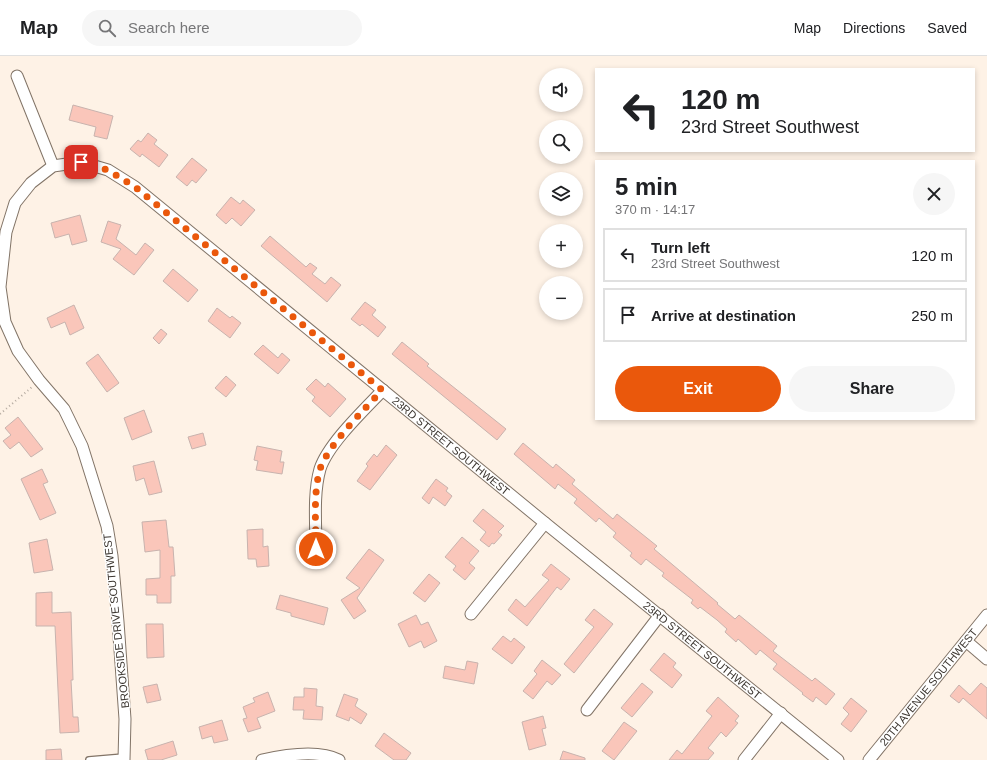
<!DOCTYPE html>
<html lang="en">
<head>
<meta charset="utf-8">
<style>
  :root { --surface:#fff; --page:#f6f6f6; --text:#202124; --muted:#757577; --line:#e0e0e0; --accent:#ea580c }
  body { margin:0; font-family:Arial,sans-serif; background:var(--page); color:var(--text); height:100vh; display:flex; flex-direction:column; font-size:15px; white-space:nowrap }
  * { box-sizing:border-box; margin:0 }
  p { font-size:13px; color:var(--muted) }
  .icon { flex:none; width:22px; height:22px; fill:none; stroke:currentColor; stroke-width:2; stroke-linecap:round; stroke-linejoin:round }
  .map { position:relative; flex:1; overflow:hidden }
  .side { position:absolute; left:595px; top:104px; width:380px; height:260px; display:flex; flex-direction:column; background:var(--surface); border-radius:0px; box-shadow:0 2px 6px #0003 }
  .side>* { flex:none }
  .guide { position:absolute; left:595px; top:12px; width:380px; height:84px; border-radius:0px; box-shadow:0 2px 6px #0003; background:#fff; color:var(--text); overflow:hidden }
  .controls { position:absolute; left:539px; top:12px; display:grid; gap:8px }
  .controls a { display:grid; place-items:center; width:44px; height:44px; border-radius:50%; background:var(--surface); box-shadow:0 2px 6px #0003; font-size:20px }
  .pin { position:absolute; display:grid; place-items:center; width:34px; height:34px; color:#fff; margin:-17px; border-radius:8px; box-shadow:0 2px 6px #0006 }
  .me { position:absolute; width:44px; margin:-22px; rotate:0deg; stroke-linejoin:round; filter:drop-shadow(0 0 3px #0008) }
  .turn { display:flex; align-items:center; gap:14px; height:84px; padding:0 20px; font-size:18px }
  .turn .icon { width:52px; height:52px; stroke-width:2.5 }
  .turn b { display:block; font-size:28px; line-height:34px }
  .round { display:grid; place-items:center; flex:none; width:42px; height:42px; border-radius:21px; background:var(--page) }
  .overview { display:flex; align-items:center; justify-content:space-between; height:68px; padding:0 20px }
  h1 { font-size:24px; font-weight:700; line-height:30px }
  .primary-button { display:flex; gap:8px; margin-top:auto; padding:8px 20px }
  .primary-button a { flex:1; height:46px; border-radius:24px; background:var(--accent); color:#fff; font-size:16px; font-weight:700; line-height:46px; text-align:center }
  .primary-button a+a { background:var(--page); color:var(--text) }
  ul { padding:0; list-style:none }
  li { display:flex; align-items:center; gap:12px; height:54px; margin:0 8px 6px; padding:0 12px; border:2px solid var(--line); border-radius:0px }
  li div { flex:1 }
  li b { display:block; font-size:15px }
  li em { font-style:normal }
  header { display:flex; align-items:center; gap:24px; box-sizing:border-box; height:56px; padding:0 20px; background:var(--surface); border-bottom:1px solid var(--line) }
  header strong { font-size:19px }
  nav { display:flex; gap:22px; margin-inline-start:auto; font-size:14px }
  .search { width:280px; height:36px; background:var(--page); display:flex; align-items:center; gap:10px; box-sizing:border-box; padding:0 14px; border-radius:22px; color:var(--muted); font-size:15px }
  .map>svg:first-child { display:block }
  .building { fill:#fac6ba; stroke:#c8b3ae }
  .lines { fill:none; stroke-linecap:round; stroke-linejoin:round }
  .service-casing { stroke:#827467; stroke-width:8 }
  .minor-casing { stroke:#827467; stroke-width:13 }
  .path { stroke:#b4aaa0; stroke-width:2; stroke-dasharray:1 3; stroke-linecap:butt }
  .service { stroke:#fff; stroke-width:5.5 }
  .minor { stroke:#fff; stroke-width:11 }
  .route { stroke:#ea580c; stroke-width:7; stroke-dasharray:0 12.6 }
  .labels { text-anchor:middle; dominant-baseline:central; stroke-width:3; stroke-linejoin:round; paint-order:stroke }
  .street-label { font-size:11px; fill:#3c3630; stroke:#fff }
</style>
</head>
<body>
<header>
<strong>Map</strong>
<div class="search"><svg class="icon" aria-label="search" viewBox="0 0 24 24"><circle cx="10" cy="10" r="6"/><path d="M15 15l6 6"/></svg>Search here</div>
<nav><a>Map</a><a>Directions</a><a>Saved</a></nav>
</header>
<div class="map">
<svg width="987" height="704" viewBox="0 0 987 704">
  <rect width="100%" height="100%" fill="#fef2e6"/>
  <g class="building">
    <polygon points="73,49 113,60 107,83 94,80 96,71 69,64"/>
    <polygon points="148,77 157,84 154,88 168,99 159,111 142,98 140,101 130,93 138,84 141,86"/>
    <polygon points="192,102 207,114 196,127 192,124 187,130 176,121"/>
    <polygon points="231,141 240,148 243,144 255,154 241,170 232,162 226,168 216,159"/>
    <polygon points="80,159 87,185 72,189 69,178 55,182 51,167"/>
    <polygon points="108,165 121,169 116,183 136,199 145,187 154,194 134,219 113,203 121,193 101,186"/>
    <polygon points="270,180 306,211 310,207 317,212 312,218 325,228 331,221 341,229 327,246 261,190"/>
    <polygon points="173,213 198,234 188,246 163,225"/>
    <polygon points="365,246 376,254 372,259 386,271 378,281 362,268 360,270 351,263"/>
    <polygon points="74,249 84,272 70,279 65,266 51,272 47,262"/>
    <polygon points="217,252 230,262 232,260 241,267 230,282 208,265"/>
    <polygon points="161,273 167,278 159,288 153,282"/>
    <polygon points="402,286 429,308 427,310 506,373 497,384 392,298"/>
    <polygon points="263,289 278,302 282,297 290,304 278,318 254,298"/>
    <polygon points="98,298 119,327 107,336 86,307"/>
    <polygon points="226,320 236,329 226,341 215,332"/>
    <polygon points="316,323 325,331 328,327 346,343 330,361 312,345 315,341 306,333"/>
    <polygon points="144,354 152,376 132,384 124,362"/>
    <polygon points="18,361 43,393 31,401 19,386 10,393 3,385 11,379 5,372"/>
    <polygon points="203,377 206,389 192,393 188,381"/>
    <polygon points="523,387 553,412 556,408 575,424 572,428 613,463 617,458 657,490 654,493 718,547 717,548 735,563 739,559 777,590 773,595 812,625 815,622 835,638 826,649 816,641 813,646 802,638 803,637 773,613 777,608 760,594 756,599 738,583 736,586 725,576 727,573 717,564 700,551 698,553 691,547 693,544 662,520 664,517 646,503 641,509 630,500 632,497 613,481 616,477 599,462 596,466 574,447 577,443 558,428 555,433 514,398"/>
    <polygon points="386,389 397,399 370,434 357,425 368,410 366,408 374,398 377,401"/>
    <polygon points="257,390 282,395 280,406 284,406 282,418 256,414 258,405 254,404"/>
    <polygon points="154,405 162,436 149,439 144,422 136,425 133,410"/>
    <polygon points="42,413 48,426 43,428 56,457 40,464 21,423"/>
    <polygon points="436,423 448,432 446,435 452,440 445,450 433,441 429,448 422,442"/>
    <polygon points="483,453 504,470 498,476 502,479 494,488 492,487 489,491 480,484 486,476 473,465"/>
    <polygon points="166,464 169,491 173,491 175,520 171,520 171,547 157,547 157,539 146,539 146,523 160,522 160,494 145,496 142,466"/>
    <polygon points="263,473 263,491 268,490 269,510 257,511 256,503 248,503 247,474"/>
    <polygon points="462,481 479,495 469,507 475,512 465,524 453,514 456,510 445,501"/>
    <polygon points="47,483 53,514 34,517 29,487"/>
    <polygon points="369,493 384,504 357,542 366,555 354,563 341,544 360,532 346,522"/>
    <polygon points="551,508 570,523 561,534 557,531 527,570 508,554 516,543 525,551 549,524 542,519"/>
    <polygon points="429,518 440,527 425,546 413,537"/>
    <polygon points="52,536 52,557 71,556 73,624 71,624 73,661 78,661 79,676 60,677 55,570 36,570 36,537"/>
    <polygon points="280,539 328,552 324,569 291,560 291,557 276,553"/>
    <polygon points="594,553 613,568 574,617 564,608 594,571 585,564"/>
    <polygon points="416,559 421,569 428,566 437,585 424,592 421,585 409,591 398,568"/>
    <polygon points="146,568 163,568 164,601 147,602"/>
    <polygon points="503,580 511,586 514,582 525,591 512,608 492,593"/>
    <polygon points="664,597 676,607 673,611 682,619 672,632 650,614"/>
    <polygon points="542,604 561,619 552,629 547,625 533,643 523,635 537,618 534,615"/>
    <polygon points="467,605 478,607 474,628 443,622 445,610 465,614"/>
    <polygon points="642,627 653,636 632,661 621,652"/>
    <polygon points="981,627 987,632 987,663 963,642 959,647 950,640 959,629 970,639"/>
    <polygon points="157,628 161,644 147,647 143,631"/>
    <polygon points="304,632 317,633 316,650 323,651 322,664 303,663 304,654 293,654 294,641 304,641"/>
    <polygon points="268,636 275,655 257,662 261,672 248,676 243,663 247,662 243,651 255,646 253,642"/>
    <polygon points="344,638 358,643 355,650 367,658 361,668 350,661 349,665 336,660"/>
    <polygon points="718,641 739,660 735,665 738,667 726,681 721,676 708,692 714,697 708,704 669,704 677,694 682,698 712,660 706,655"/>
    <polygon points="851,642 867,655 851,676 841,668 849,658 843,652"/>
    <polygon points="543,660 546,672 542,673 546,689 529,694 522,666"/>
    <polygon points="222,664 228,684 214,687 212,680 202,683 199,671"/>
    <polygon points="624,666 637,675 614,704 602,695"/>
    <polygon points="384,677 411,697 406,704 394,704 375,690"/>
    <polygon points="173,685 177,699 161,704 148,704 145,694"/>
    <polygon points="61,693 62,704 46,704 46,694"/>
    <polygon points="563,695 585,702 585,704 560,704"/>
  </g>
  <g class="lines">
    <g class="service-casing">
      <polyline id="service" points="89,704 124,701"/>
    </g>
    <g class="minor-casing">
      <g id="minor">
        <polyline points="17,20 53,110"/>
        <path d="M316,493C316,468 313,438 320,413C328,388 364,354 383,334"/>
        <polyline points="471,558 545,467"/>
        <polyline points="966,585 987,603"/>
        <polyline points="587,654 660,559"/>
        <path id="s1" d="M124,704L125,663L118,566L112,500L107,470L82,390L64,353L39,324L18,295L5,266L0,231L6,176L15,147L31,127L53,110L81,106L108,114L135,131L545,467L838,704"/>
        <path d="M262,704C284,699 318,693 339,704"/>
        <polyline points="744,704 781,657"/>
        <path id="s2" d="M869,704L987,559"/>
      </g>
    </g>
    <polyline class="path" points="0,358 32,331"/>
    <use href="#service" class="service"/>
    <use href="#minor" class="minor"/>
  </g>
  <g class="lines">
    <path class="route" d="M81,106L108,114L135,131L382,334C364,354 329,388 320,413C313,438 316,468 316,493"/>
  </g>
  <g class="labels">
    <g class="street-label">
      <text stroke="none"><textPath href="#s1" startOffset="1137">23RD STREET SOUTHWEST</textPath></text>
      <text transform="translate(116 565) rotate(-96)">BROOKSIDE DRIVE SOUTHWEST</text>
      <text stroke="none"><textPath href="#s1" startOffset="1461">23RD STREET SOUTHWEST</textPath></text>
      <text stroke="none"><textPath href="#s2" startOffset="94">20TH AVENUE SOUTHWEST</textPath></text>
    </g>
  </g>
</svg>
<div class="controls">
<a><svg class="icon" aria-label="sound" viewBox="0 0 24 24"><path d="M4 9h4l5-4v14l-5-4H4zM17 9q2 3 0 6"/></svg></a>
<a><svg class="icon" aria-label="search" viewBox="0 0 24 24"><circle cx="10" cy="10" r="6"/><path d="M15 15l6 6"/></svg></a>
<a><svg class="icon" aria-label="layers" viewBox="0 0 24 24"><path d="M12 4l9 5-9 5-9-5zM3 14l9 5 9-5"/></svg></a>
<a>+</a>
<a>−</a>
</div>
<div class="pin" style="left:81px;top:106px;background:#d93025"><svg class="icon" aria-label="arrive" viewBox="0 0 24 24"><path d="M6 21V4h12l-3 4 3 4H6"/></svg></div>
<svg class="me" style="left:316px;top:493px" viewBox="-20 -20 40 40"><circle r="17" fill="#ea580c" stroke="#fff" stroke-width="3"/><path d="M0-11L8 9 0 5-8 9z" fill="#fff"/></svg>
<div class="guide">
<div class="turn"><svg class="icon" aria-label="left" viewBox="0 0 24 24"><path d="M17 20v-9H6M10 6l-5 5 5 5"/></svg><div><b>120 m</b>23rd Street Southwest</div></div>
</div>
<section class="side">
<div class="overview"><div><h1>5 min</h1><p>370 m · 14:17</p></div><a class="round"><svg class="icon" aria-label="close" viewBox="0 0 24 24"><path d="M6 6l12 12M18 6L6 18"/></svg></a></div>
<ul>
<li><svg class="icon" aria-label="left" viewBox="0 0 24 24"><path d="M17 20v-9H6M10 6l-5 5 5 5"/></svg><div><b>Turn left</b><p>23rd Street Southwest</p></div><em>120 m</em></li>
<li><svg class="icon" aria-label="arrive" viewBox="0 0 24 24"><path d="M6 21V4h12l-3 4 3 4H6"/></svg><div><b>Arrive at destination</b></div><em>250 m</em></li>
</ul>
<div class="primary-button"><a>Exit</a><a>Share</a></div>
</section>
</div>
</body>
</html>
